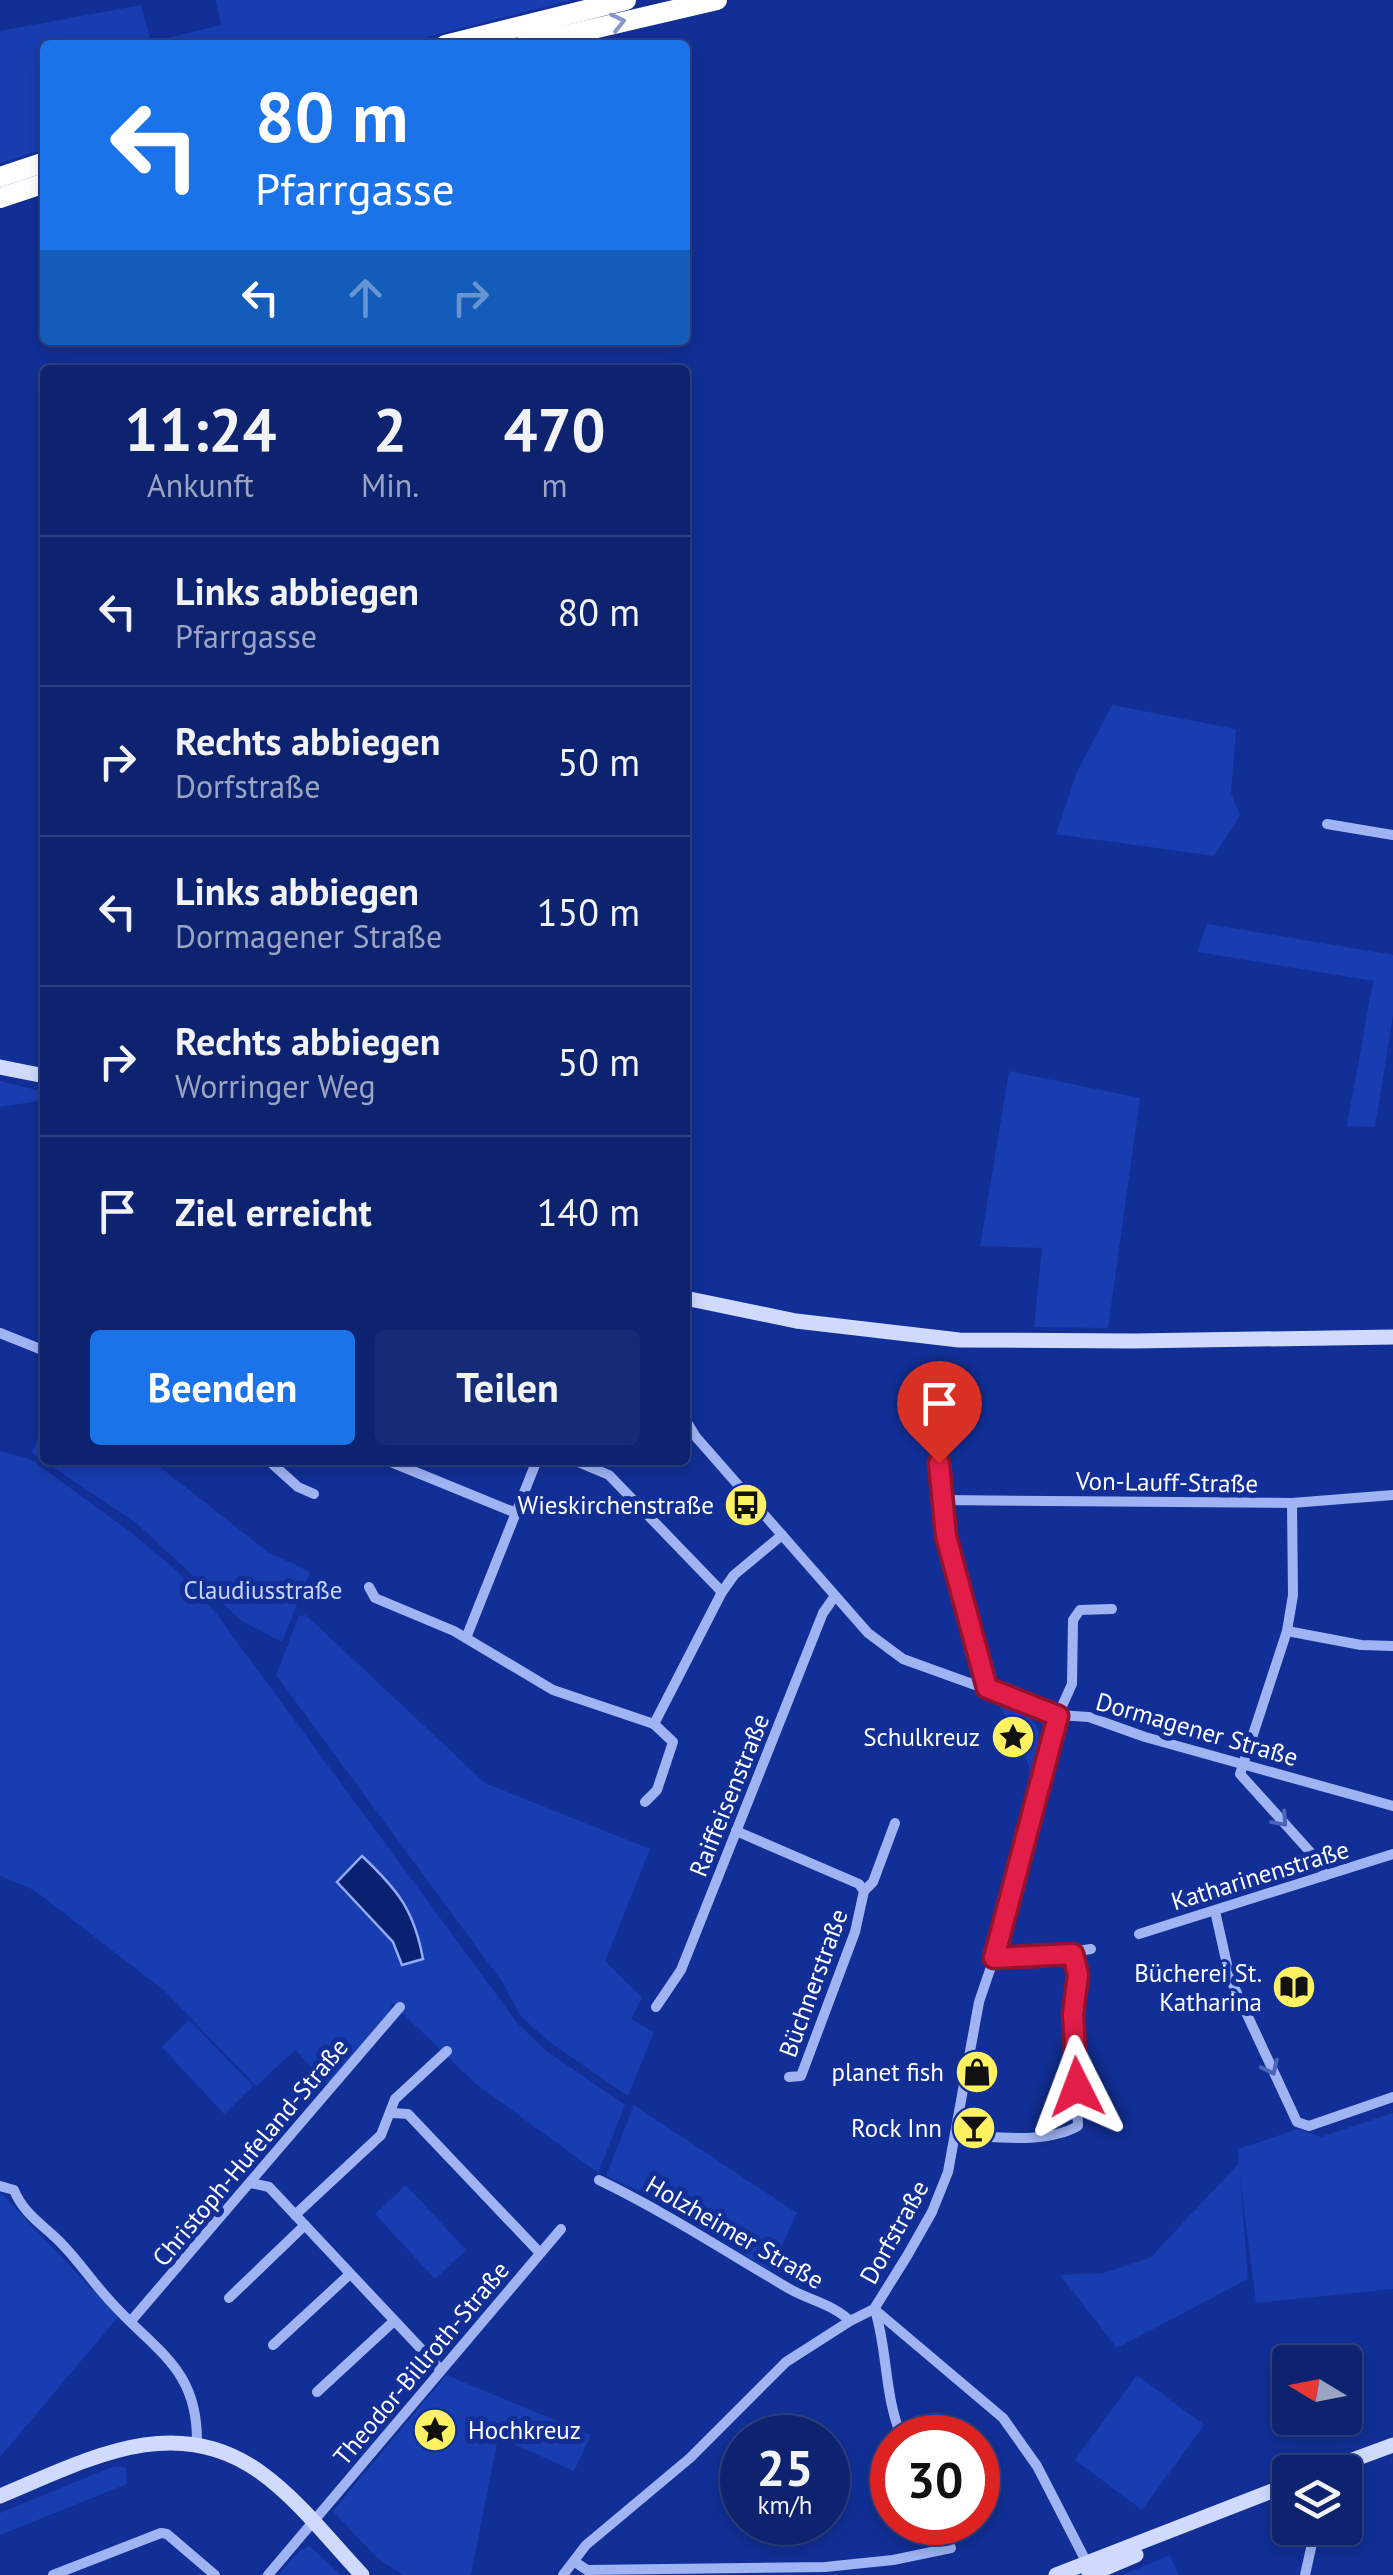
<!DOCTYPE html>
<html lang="de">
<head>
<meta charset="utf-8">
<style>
  :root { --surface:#0d2370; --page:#162b75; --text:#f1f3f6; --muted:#9aa4c3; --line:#2d4083; --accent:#1a73e8 }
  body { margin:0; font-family:"PT Sans",sans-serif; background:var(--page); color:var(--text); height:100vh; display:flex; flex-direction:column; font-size:38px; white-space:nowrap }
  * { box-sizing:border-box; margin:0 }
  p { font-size:32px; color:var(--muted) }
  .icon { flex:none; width:55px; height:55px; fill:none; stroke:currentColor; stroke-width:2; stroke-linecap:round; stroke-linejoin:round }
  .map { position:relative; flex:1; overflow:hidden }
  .details { position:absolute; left:40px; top:365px; width:650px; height:1100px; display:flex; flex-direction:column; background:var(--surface); border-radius:10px; box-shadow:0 5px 15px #0003,0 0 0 2px var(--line) }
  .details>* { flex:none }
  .hud { position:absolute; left:40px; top:40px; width:650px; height:305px; border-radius:10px; box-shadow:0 5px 15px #0003,0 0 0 2px var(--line); background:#1a73e8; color:#fff; overflow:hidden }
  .needle { width:65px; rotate:280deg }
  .tools { position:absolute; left:1272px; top:2345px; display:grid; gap:20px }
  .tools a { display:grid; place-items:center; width:90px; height:90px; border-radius:10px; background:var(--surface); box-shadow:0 5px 15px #0003,0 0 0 2px var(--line); font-size:50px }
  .speed { position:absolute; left:720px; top:2415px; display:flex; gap:20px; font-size:50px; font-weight:700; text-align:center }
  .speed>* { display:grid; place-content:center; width:130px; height:130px; border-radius:50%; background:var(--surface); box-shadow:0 5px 15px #0003,0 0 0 2px var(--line); line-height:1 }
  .speed small { font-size:25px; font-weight:400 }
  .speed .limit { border:15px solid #d22; background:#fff; color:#111 }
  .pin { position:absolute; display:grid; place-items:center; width:85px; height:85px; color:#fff; margin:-102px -42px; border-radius:50% 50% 50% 0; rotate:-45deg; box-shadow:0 0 10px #0007 }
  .pin .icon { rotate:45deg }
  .me { position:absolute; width:110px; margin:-55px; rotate:357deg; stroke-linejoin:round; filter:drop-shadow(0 0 8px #0008) }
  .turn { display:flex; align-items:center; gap:35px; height:210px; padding:0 50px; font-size:45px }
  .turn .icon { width:130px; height:130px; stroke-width:2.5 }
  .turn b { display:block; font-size:70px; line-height:85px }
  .lanes { display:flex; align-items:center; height:95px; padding:0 50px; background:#0003; justify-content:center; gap:50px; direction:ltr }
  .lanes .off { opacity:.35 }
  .eta { display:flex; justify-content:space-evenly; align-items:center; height:170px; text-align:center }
  .eta b { font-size:60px; font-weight:600; line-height:70px }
  .action { display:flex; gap:20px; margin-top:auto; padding:20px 50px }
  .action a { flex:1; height:115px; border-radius:10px; background:var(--accent); color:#fff; font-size:40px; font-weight:600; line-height:115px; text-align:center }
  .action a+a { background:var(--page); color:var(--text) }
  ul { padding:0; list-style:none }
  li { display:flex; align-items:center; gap:30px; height:150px; padding:0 50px; border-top:2px solid var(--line) }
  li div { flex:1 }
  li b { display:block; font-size:38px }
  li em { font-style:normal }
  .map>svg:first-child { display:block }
  .green { fill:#183db0; fill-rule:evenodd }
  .water { fill:#0a2171; stroke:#91acf7; stroke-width:2.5 }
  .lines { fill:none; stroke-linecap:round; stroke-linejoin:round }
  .street { stroke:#a0b4f4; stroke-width:10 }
  .secondary { stroke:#cfdafd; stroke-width:15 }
  .highway { stroke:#fff; stroke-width:20 }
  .oneway { stroke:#8897ca }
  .oneway2 { stroke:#4a64bc }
  .route-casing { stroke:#92132f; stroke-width:25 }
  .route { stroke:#e11d48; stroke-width:18 }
  .labels { text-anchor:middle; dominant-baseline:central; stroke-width:10; stroke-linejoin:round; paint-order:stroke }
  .street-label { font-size:25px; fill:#fff; stroke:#112f96 }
  .poi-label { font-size:25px; fill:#fff; stroke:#112f96; text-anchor:end }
  .park-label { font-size:25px; fill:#c8d5fe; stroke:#112f96 }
</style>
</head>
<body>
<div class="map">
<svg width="1393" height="2575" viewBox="0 0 1393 2575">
  <rect width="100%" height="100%" fill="#112f96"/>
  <g class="green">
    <polygon points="216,0 572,0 396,45 45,45 45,149 0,163 0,31 141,5 151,42 221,25"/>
    <polygon points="1112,705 1236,729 1231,793 1240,815 1214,856 1056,834 1077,772"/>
    <polygon points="1207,924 1393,955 1393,1015 1375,1127 1347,1126 1373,981 1197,952"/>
    <polygon points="1009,1071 1140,1098 1108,1328 1034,1327 1042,1248 980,1246"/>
    <polygon points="0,1081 45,1092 45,1100 0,1107"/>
    <polygon points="45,1419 45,1460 151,1460 268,1552 310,1572 282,1642 242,1621 135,1522 32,1453"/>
    <path d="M0,1451L30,1459L128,1530L177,1571L215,1612L518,2024L545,2050L625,2105L598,2173L476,2084L392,2003L391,2011L329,2085L295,2050L256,2086L166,1992L34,1890L0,1876ZM363,1857L404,1900L402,1965L393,1942L337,1883Z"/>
    <polygon points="306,1615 485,1783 650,1849 605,1961 642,1997 631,2019 654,2032 628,2096 548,2041 520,2015 503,1983 276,1675 299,1616"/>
    <path d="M998,1704C1050,1722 1041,1729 1032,1778L1022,1744Z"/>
    <polygon points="189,2020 253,2086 224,2114 162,2047"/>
    <polygon points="634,2105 797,2213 770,2271 654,2197 606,2176"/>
    <polygon points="1393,2113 1393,2289 1256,2303 1240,2176 1248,2279 1117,2348 1060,2275 1103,2273 1150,2258 1239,2163 1238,2149 1298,2129 1321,2137"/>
    <polygon points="406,2185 466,2250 435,2279 375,2214"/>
    <polygon points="0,2192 118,2317 0,2457"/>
    <polygon points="446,2375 591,2435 574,2471 498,2437 471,2575 403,2575 376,2557 333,2511"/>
    <polygon points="1137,2375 1204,2425 1142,2510 1075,2460"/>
    <polygon points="114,2466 126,2468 127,2484 0,2535 0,2513"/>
    <polygon points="310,2546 341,2575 278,2575 300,2550"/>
    <polygon points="1170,2555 1179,2575 1123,2575"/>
  </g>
  <path class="water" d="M362,1856C398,1890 414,1910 423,1959L402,1965L393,1942L337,1882Z"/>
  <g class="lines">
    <g class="street">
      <polyline points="1327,824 1393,835"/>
      <polyline points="0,1333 45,1351"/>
      <polyline points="685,1419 696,1437 868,1633 903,1659 1058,1715 1089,1717 1145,1737 1393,1806"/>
      <path d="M945,1422C931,1516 962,1599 987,1688"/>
      <polyline points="268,1460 298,1487 314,1494"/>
      <polyline points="386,1460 516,1513"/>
      <polyline points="573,1460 609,1475 722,1592"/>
      <polyline points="941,1500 1292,1503 1393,1495"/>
      <polyline points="1292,1503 1293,1595 1287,1631 1240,1774 1321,1864 1324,1876"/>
      <polyline points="369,1587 375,1598 454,1631 553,1690 654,1724 673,1742 657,1790 645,1802"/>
      <polyline points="1287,1631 1361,1645 1393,1646"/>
      <polyline points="466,1638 537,1460"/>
      <polyline points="654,1724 722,1592 734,1575 782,1535"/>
      <polyline points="736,1831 859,1884 864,1891 855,1932 801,2076 789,2077"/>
      <polyline points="864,1891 873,1882 895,1823"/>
      <polyline points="1215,1911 1230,1978 1297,2122 1309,2126 1393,2097"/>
      <polyline points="1139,1934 1393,1854"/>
      <polyline points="994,1958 1039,1957 1091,1949"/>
      <polyline points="656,2007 681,1970 823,1613 835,1596"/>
      <polyline points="392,2113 408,2114 540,2253"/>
      <path d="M955,2135C992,2136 1045,2145 1078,2126L1073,2015L1078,1975L1073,1954"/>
      <path d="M599,2180C665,2212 725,2251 788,2288C808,2300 833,2304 850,2321"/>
      <polyline points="251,2183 269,2187 440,2369"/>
      <path d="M0,2186L14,2190C23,2213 43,2225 60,2242C79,2261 93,2283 111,2302C156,2352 198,2368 197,2443"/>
      <polyline points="295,2215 381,2135 395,2099 447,2051"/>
      <polyline points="229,2298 305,2225"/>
      <polyline points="874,2309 1003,2418 1037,2466 1088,2565"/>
      <path d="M875,2310C888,2352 884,2396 902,2438"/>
      <polyline points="131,2321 400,2007"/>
      <polyline points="273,2345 350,2274"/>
      <polyline points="317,2392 394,2321"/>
      <polyline points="575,2562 587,2570 825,2567 893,2560 951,2548 937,2522"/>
      <polyline points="53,2575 161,2533 167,2534 215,2575"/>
      <polyline points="268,2575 561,2229"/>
      <polyline points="563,2575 586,2545 690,2458 786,2362 850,2321 874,2309 907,2256 932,2212 948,2172 979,2002 994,1958 1058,1715 1072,1684 1073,1620 1080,1610 1112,1609"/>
      <polyline points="1305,2575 1315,2530"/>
    </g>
    <g class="secondary">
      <polyline points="0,1067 45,1076"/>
      <polyline points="685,1298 796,1321 959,1340 1133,1341 1393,1337"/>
      <polyline points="1320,2472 1393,2445"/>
      <path d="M0,2496C85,2461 174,2410 260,2472C298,2499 330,2541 362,2575"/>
      <polyline points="1056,2575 1290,2484"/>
      <polyline points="1089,2575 1136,2555"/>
    </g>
    <g class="highway">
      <polyline points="445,45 626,0"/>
      <polyline points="524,45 717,0"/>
      <polyline points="0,177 45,162"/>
      <polyline points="0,198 45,183"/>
    </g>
  </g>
  <defs><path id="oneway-chevron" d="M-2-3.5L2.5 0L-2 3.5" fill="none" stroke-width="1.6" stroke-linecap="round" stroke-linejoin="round" transform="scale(2.5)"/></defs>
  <use class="oneway" href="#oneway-chevron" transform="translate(618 22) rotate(-13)"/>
  <g class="oneway2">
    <use href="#oneway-chevron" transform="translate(1281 1820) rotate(48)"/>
    <use href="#oneway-chevron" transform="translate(1271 2068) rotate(65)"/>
  </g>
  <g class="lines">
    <g class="route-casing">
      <polyline id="route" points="939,1463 946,1536 987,1688 1058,1716 994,1958 1073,1954 1078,1975 1073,2014 1077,2087"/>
    </g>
    <use href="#route" class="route"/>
  </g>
  <defs>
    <g id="bus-disc" transform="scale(2.25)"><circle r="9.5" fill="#fff262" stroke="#112f96"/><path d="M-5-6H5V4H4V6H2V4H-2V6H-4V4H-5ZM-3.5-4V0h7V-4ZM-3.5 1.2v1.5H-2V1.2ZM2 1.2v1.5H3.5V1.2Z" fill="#111"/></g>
    <g id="sight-disc" transform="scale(2.25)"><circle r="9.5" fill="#fff262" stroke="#112f96"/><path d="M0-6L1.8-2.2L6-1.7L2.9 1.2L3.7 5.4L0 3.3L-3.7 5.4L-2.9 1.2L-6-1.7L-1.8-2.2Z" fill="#111"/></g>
    <g id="library-disc" transform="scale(2.25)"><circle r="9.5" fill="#fff262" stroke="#112f96"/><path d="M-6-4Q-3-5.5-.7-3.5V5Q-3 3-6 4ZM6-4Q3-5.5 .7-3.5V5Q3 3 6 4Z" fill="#111"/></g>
    <g id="shop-disc" transform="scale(2.25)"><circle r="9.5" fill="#fff262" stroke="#112f96"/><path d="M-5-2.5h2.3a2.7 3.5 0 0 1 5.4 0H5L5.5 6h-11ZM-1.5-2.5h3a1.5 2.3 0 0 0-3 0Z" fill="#111"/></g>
    <g id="bar-disc" transform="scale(2.25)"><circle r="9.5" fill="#fff262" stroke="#112f96"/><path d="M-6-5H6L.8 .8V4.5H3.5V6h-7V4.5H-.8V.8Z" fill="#111"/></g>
  </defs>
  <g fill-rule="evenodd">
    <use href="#bus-disc" x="746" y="1505"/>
    <use href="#sight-disc" x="1013" y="1737"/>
    <use href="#library-disc" x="1294" y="1987"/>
    <use href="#shop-disc" x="977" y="2072"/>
    <use href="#bar-disc" x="974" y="2128"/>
    <use href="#sight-disc" x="435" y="2430"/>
  </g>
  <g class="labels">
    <g class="street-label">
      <text transform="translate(1167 1482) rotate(1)">Von-Lauff-Straße</text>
      <text transform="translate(1197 1729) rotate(16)">Dormagener Straße</text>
      <text transform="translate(729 1795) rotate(-68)">Raiffeisenstraße</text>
      <text transform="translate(1260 1875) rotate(-17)">Katharinenstraße</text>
      <text transform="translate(813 1983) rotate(-70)">Büchnerstraße</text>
      <text transform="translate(250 2152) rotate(-50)">Christoph-Hufeland-Straße</text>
      <text transform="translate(735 2232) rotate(30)">Holzheimer Straße</text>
      <text transform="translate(894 2232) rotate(-61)">Dorfstraße</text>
      <text transform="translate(421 2363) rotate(-50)">Theodor-Billroth-Straße</text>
    </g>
    <g class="poi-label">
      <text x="714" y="1505">Wieskirchenstraße</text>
      <text x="980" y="1737">Schulkreuz</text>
      <text x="1262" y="1973">Bücherei St.<tspan x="1262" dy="29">Katharina</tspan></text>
      <text x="944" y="2072">planet fish</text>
      <text x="942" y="2128">Rock Inn</text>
      <text x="468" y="2430" text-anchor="start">Hochkreuz</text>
    </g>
    <g class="park-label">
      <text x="263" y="1590">Claudiusstraße</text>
    </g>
  </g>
</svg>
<div class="tools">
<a><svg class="needle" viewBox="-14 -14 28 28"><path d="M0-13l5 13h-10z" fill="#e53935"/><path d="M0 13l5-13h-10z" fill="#9aa4c3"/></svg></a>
<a><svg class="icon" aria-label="layers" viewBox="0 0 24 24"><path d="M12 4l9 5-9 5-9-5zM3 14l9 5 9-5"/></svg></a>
</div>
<div class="speed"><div>25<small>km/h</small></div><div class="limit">30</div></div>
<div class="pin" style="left:939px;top:1463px;background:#d93025"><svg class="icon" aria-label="arrive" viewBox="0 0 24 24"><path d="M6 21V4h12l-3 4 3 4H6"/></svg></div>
<svg class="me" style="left:1077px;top:2087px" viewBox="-20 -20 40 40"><path d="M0-17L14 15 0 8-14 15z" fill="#e11d48" stroke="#fff" stroke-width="4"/></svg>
<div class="hud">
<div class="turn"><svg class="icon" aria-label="left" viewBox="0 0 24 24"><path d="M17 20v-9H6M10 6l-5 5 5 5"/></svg><div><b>80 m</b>Pfarrgasse</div></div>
<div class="lanes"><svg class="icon" aria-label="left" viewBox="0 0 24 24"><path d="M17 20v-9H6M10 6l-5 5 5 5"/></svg><svg class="icon off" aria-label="ahead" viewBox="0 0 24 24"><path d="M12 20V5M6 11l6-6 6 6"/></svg><svg class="icon off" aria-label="right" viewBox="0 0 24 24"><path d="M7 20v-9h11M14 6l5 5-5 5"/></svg></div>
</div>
<section class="details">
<div class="eta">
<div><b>11:24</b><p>Ankunft</p></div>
<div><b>2</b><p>Min.</p></div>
<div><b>470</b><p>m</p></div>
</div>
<ul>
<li><svg class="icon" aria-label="left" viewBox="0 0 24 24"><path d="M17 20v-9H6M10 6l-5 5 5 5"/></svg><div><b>Links abbiegen</b><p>Pfarrgasse</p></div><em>80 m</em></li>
<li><svg class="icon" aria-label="right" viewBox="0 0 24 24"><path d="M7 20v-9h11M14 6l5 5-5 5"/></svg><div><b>Rechts abbiegen</b><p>Dorfstraße</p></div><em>50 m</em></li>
<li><svg class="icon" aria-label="left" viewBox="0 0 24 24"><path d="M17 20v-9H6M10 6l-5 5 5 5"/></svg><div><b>Links abbiegen</b><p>Dormagener Straße</p></div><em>150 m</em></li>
<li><svg class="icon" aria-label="right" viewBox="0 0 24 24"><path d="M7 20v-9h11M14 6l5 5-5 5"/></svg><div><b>Rechts abbiegen</b><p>Worringer Weg</p></div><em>50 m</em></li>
<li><svg class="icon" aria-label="arrive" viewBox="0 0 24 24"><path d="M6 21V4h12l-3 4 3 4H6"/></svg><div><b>Ziel erreicht</b></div><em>140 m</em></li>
</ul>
<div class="action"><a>Beenden</a><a>Teilen</a></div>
</section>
</div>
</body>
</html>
